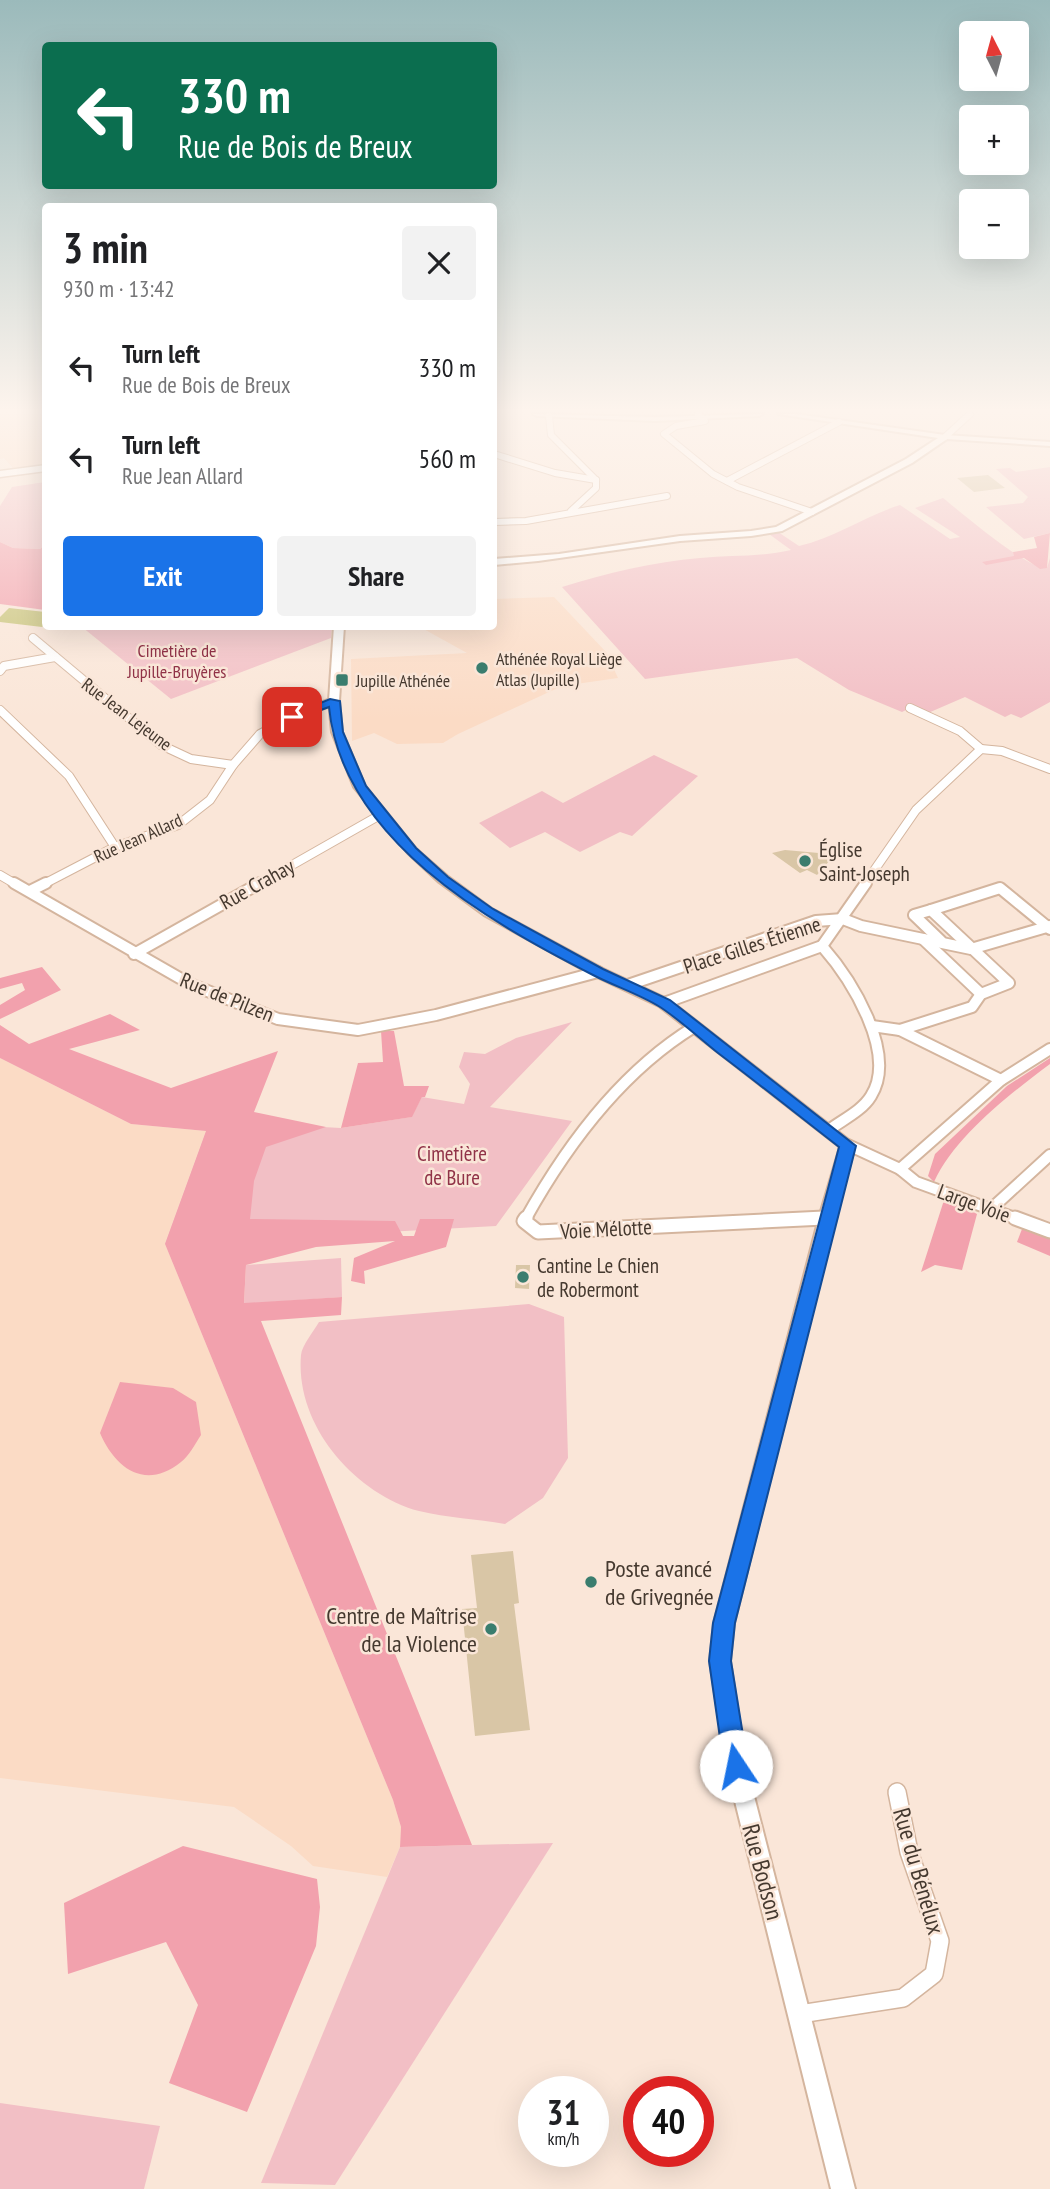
<!DOCTYPE html>
<html lang="en">
<head>
<meta charset="utf-8">
<style>
  :root { --surface:#fff; --page:#f2f2f2; --text:#202124; --muted:#757577; --accent:#1a73e8 }
  body { margin:0; font-family:"PT Sans Narrow",sans-serif; background:var(--page); color:var(--text); height:100vh; display:flex; flex-direction:column; font-size:26px; white-space:nowrap }
  * { box-sizing:border-box; margin:0 }
  p { font-size:23px; color:var(--muted) }
  .icon { flex:none; width:38px; height:38px; fill:none; stroke:currentColor; stroke-width:2; stroke-linecap:round; stroke-linejoin:round }
  .map { position:relative; flex:1; overflow:hidden }
  .drawer { position:absolute; left:42px; top:203px; width:455px; height:427px; display:flex; flex-direction:column; background:var(--surface); border-radius:7px; box-shadow:0 7px 28px #0002 }
  .drawer>* { flex:none }
  .guide { position:absolute; left:42px; top:42px; width:455px; height:147px; border-radius:7px; box-shadow:0 7px 28px #0002; background:#0b6e4f; color:#fff; overflow:hidden }
  .needle { width:46px; rotate:354deg }
  .buttons { position:absolute; left:959px; top:21px; display:grid; gap:14px }
  .buttons a { display:grid; place-items:center; width:70px; height:70px; border-radius:7px; background:var(--surface); box-shadow:0 7px 28px #0002; font-size:35px }
  .speed { position:absolute; left:518px; top:2076px; display:flex; gap:14px; font-size:35px; font-weight:700; text-align:center }
  .speed>* { display:grid; place-content:center; width:91px; height:91px; border-radius:50%; background:var(--surface); box-shadow:0 7px 28px #0002; line-height:1 }
  .speed small { font-size:18px; font-weight:400 }
  .speed .limit { border:10px solid #d22; background:#fff; color:#111 }
  .pin { position:absolute; display:grid; place-items:center; width:60px; height:60px; color:#fff; margin:-30px; border-radius:14px; box-shadow:0 4px 10px #0006 }
  .me { position:absolute; width:77px; margin:-38px; rotate:349deg; stroke-linejoin:round; filter:drop-shadow(0 0 5px #0008) }
  .turn { display:flex; align-items:center; gap:24px; height:147px; padding:0 21px; font-size:32px }
  .turn .icon { width:91px; height:91px; stroke-width:2.5 }
  .turn b { display:block; font-size:49px; line-height:60px }
  .round { display:grid; place-items:center; flex:none; width:74px; height:74px; border-radius:7px; background:var(--page) }
  .head { display:flex; align-items:center; justify-content:space-between; height:119px; padding:0 21px }
  h1 { font-size:42px; font-weight:800; line-height:52px }
  .action { display:flex; gap:14px; margin-top:auto; padding:14px 21px }
  .action a { flex:1; height:80px; border-radius:7px; background:var(--accent); color:#fff; font-size:28px; font-weight:800; line-height:80px; text-align:center }
  .action a+a { background:var(--page); color:var(--text) }
  ul { padding:0; list-style:none }
  li { display:flex; align-items:center; gap:21px; height:91px; padding:0 21px }
  li div { flex:1 }
  li b { display:block; font-size:26px }
  li em { font-style:normal }
  .map>svg:first-child { display:block }
  .built { fill:#fbdbc5 }
  .green { fill:#f2bfc5 }
  .forest { fill:#f2a1ad }
  .water { fill:#c7c377 }
  .building { fill:#d9c6a6 }
  .lines { fill:none; stroke-linecap:round; stroke-linejoin:round }
  .minor-far4-casing { stroke:#d4b59e; stroke-width:8 }
  .minor-far3-casing { stroke:#d4b59e; stroke-width:10 }
  .minor-far2-casing { stroke:#d4b59e; stroke-width:14 }
  .minor-far1-casing { stroke:#d4b59e; stroke-width:17 }
  .minor-casing { stroke:#d4b59e; stroke-width:20 }
  .tertiary-casing { stroke:#d4b59e; stroke-width:4 }
  .secondary-casing { stroke:#d4b59e; stroke-width:3 }
  .minor-far4 { stroke:#fff; stroke-width:6 }
  .minor-far3 { stroke:#fff; stroke-width:8 }
  .minor-far2 { stroke:#fff; stroke-width:10 }
  .minor-far1 { stroke:#fff; stroke-width:13 }
  .minor { stroke:#fff; stroke-width:17 }
  .tertiary { fill:#fff; fill-rule:evenodd }
  .secondary { fill:#fff; fill-rule:evenodd }
  .route { fill:#1a73e8; stroke:#114b97; stroke-width:2 }
  .poi-dot { fill:#3a7d6e; stroke:#fae6d8; stroke-width:2.5 }
  .labels { text-anchor:middle; dominant-baseline:central; stroke-width:5; stroke-linejoin:round; paint-order:stroke }
  .far-park-label { font-size:18px; fill:#903247; stroke:#fae6d8 }
  .far-poi-label { font-size:18px; fill:#45392f; stroke:#fae6d8; text-anchor:start }
  .far-street-label { font-size:18px; fill:#45392f; stroke:#fae6d8 }
  .poi-label { font-size:21px; fill:#45392f; stroke:#fae6d8; text-anchor:start }
  .street-label { font-size:21px; fill:#45392f; stroke:#fae6d8 }
  .park-label { font-size:21px; fill:#903247; stroke:#fae6d8 }
  .near-poi-label { font-size:24px; fill:#45392f; stroke:#fae6d8; text-anchor:start }
  .near-street-label { font-size:24px; fill:#45392f; stroke:#fae6d8 }
</style>
</head>
<body>
<div class="map">
<svg width="1050" height="2189" viewBox="0 0 1050 2189">
  <rect width="100%" height="100%" fill="#fae6d8"/>
  <g class="built">
    <polygon points="0,414 45,414 45,468 12,473 12,467 4,458 0,459"/>
    <polygon points="554,597 606,652 618,678 562,686 458,734 443,743 397,744 374,733 352,741 351,659 467,653 420,627 494,626 494,599"/>
    <polygon points="0,1058 131,1124 206,1131 165,1244 393,1800 401,1827 400,1847 387,1877 313,1866 291,1846 234,1807 0,1778"/>
  </g>
  <g class="green">
    <polygon points="1050,467 1050,533 1024,539 986,507 1023,503 1028,497 996,469 1010,468 1016,472"/>
    <polygon points="45,482 45,544 40,549 13,548 0,542 0,506 12,487"/>
    <path d="M943,498C962,513 1028,570 1047,568L1050,558V702L1021,718L1011,714L1005,717L965,697L928,713L914,706L902,712L849,690L797,658L645,679L562,587C606,573 654,562 700,558C731,555 760,557 791,550L769,534L778,532L799,546C835,538 865,516 900,505L950,539L960,537L915,508Z"/>
    <polygon points="82,627 332,627 331,638 171,699"/>
    <polygon points="654,755 698,776 632,836 620,832 580,852 545,832 510,848 479,823 542,791 563,803"/>
    <polygon points="572,1022 490,1107 572,1121 496,1226 165,1244 210,1121 341,1128 411,1117 422,1097 464,1104 470,1084 459,1067 464,1052 485,1054 516,1038"/>
    <polygon points="341,1258 342,1297 244,1304 246,1265"/>
    <path d="M529,1304L564,1317L568,1458L543,1498L505,1524C477,1519 447,1518 419,1511C354,1493 295,1425 301,1355C302,1345 314,1331 319,1322Z"/>
    <polygon points="553,1843 335,2185 261,2183 400,1847"/>
    <polygon points="0,2103 160,2126 144,2189 0,2189"/>
  </g>
  <g class="forest">
    <polygon points="1050,533 1047,568 1040,569 1024,558 986,565 982,562 1014,556 1013,552 1037,548 1034,537"/>
    <polygon points="0,542 13,548 40,549 45,544 45,610 0,604"/>
    <polygon points="42,967 61,990 0,1019 0,1005 25,990 22,983 0,989 0,978"/>
    <polygon points="110,1014 140,1030 69,1049 171,1088 278,1051 254,1112 326,1127 266,1147 254,1181 250,1219 395,1221 403,1236 414,1236 420,1219 454,1219 446,1247 364,1271 365,1284 351,1281 354,1258 395,1241 316,1247 246,1265 244,1303 342,1297 341,1315 261,1321 472,1845 400,1847 401,1827 393,1800 165,1244 206,1131 131,1124 0,1058 0,1025 29,1044"/>
    <polygon points="381,1031 394,1031 404,1086 429,1086 425,1097 422,1097 412,1117 341,1128 358,1063 383,1062"/>
    <path d="M1050,1058V1064C1010,1094 955,1136 934,1182L928,1176L935,1154L1007,1086Z"/>
    <polygon points="945,1197 977,1214 962,1270 935,1265 921,1272"/>
    <polygon points="1022,1229 1050,1239 1050,1256 1017,1242"/>
    <path d="M120,1382L173,1388L196,1402L201,1435C195,1444 189,1456 181,1462C145,1491 115,1468 100,1433Z"/>
    <polygon points="183,1846 317,1879 320,1907 316,1946 247,2112 169,2083 198,2005 166,1942 68,1974 64,1903"/>
  </g>
  <polygon class="water" points="9,608 45,612 45,624 42,627 0,622 0,617"/>
  <g class="building">
    <polygon points="988,475 1005,488 974,492 957,478"/>
    <polygon points="785,850 830,854 830,860 817,875 807,870 800,873 772,853"/>
    <polygon points="516,1265 530,1265 529,1289 515,1288"/>
    <polygon points="513,1551 519,1603 514,1604 530,1730 475,1736 462,1609 477,1608 471,1555"/>
  </g>
  <g class="lines">
    <g class="minor-far4-casing">
      <g id="minor-far4">
        <polyline points="698,414 705,421 676,426 664,434 713,474 738,487 812,512"/>
        <polyline points="549,416 551,435 596,480"/>
        <polyline points="945,437 970,414"/>
        <polyline points="494,454 555,473 596,480"/>
        <polyline points="727,481 839,422"/>
        <polyline points="571,511 596,488 596,480"/>
        <polyline points="494,522 526,521 667,496"/>
      </g>
    </g>
    <g class="minor-far3-casing">
      <g id="minor-far3">
        <polyline points="33,638 161,745 191,759 233,765"/>
        <polyline points="0,671 4,666 55,657"/>
        <polyline points="910,708 960,731 981,749"/>
        <polyline points="0,710 69,776 115,847"/>
        <polyline points="0,875 17,885"/>
        <polyline points="42,885 115,847 178,825 210,800 233,765 260,734 292,717 334,701"/>
        <polyline points="257,885 380,815"/>
        <polyline points="864,885 916,810 981,749 1002,751 1050,769"/>
      </g>
    </g>
    <g class="minor-far2-casing">
      <g id="minor-far2">
        <polyline points="14,883 190,984 278,1019 358,1030 436,1015 598,972"/>
        <polyline points="30,891 46,883"/>
        <polyline points="931,910 1000,888 1050,929"/>
        <polyline points="923,939 981,994"/>
        <path d="M822,946C851,979 898,1053 871,1096C862,1111 842,1120 829,1130"/>
        <polyline points="134,954 260,883"/>
        <polyline points="628,985 816,921 843,919 861,926 971,949 1050,926"/>
        <polyline points="664,1003 822,946 866,883"/>
        <polyline points="872,1026 900,1030 1001,1080"/>
        <polyline points="900,1030 972,1007 981,994 1009,983 931,910 914,915 941,941"/>
        <polyline points="848,1145 900,1169 916,1182 1020,1220"/>
        <polyline points="900,1169 1001,1080 1050,1049"/>
        <polyline points="991,1209 1050,1155"/>
        <path d="M525,1220C566,1146 621,1072 694,1027"/>
        <polyline points="788,1220 827,1218"/>
      </g>
    </g>
    <g class="minor-far1-casing">
      <g id="minor-far1">
        <polyline points="526,1218 524,1221 538,1232 824,1218"/>
        <polyline points="1015,1218 1050,1231"/>
      </g>
    </g>
    <g class="minor-casing">
      <polyline id="minor" points="800,2014 903,1998 934,1974 940,1941 909,1852 897,1792"/>
    </g>
    <g class="tertiary-casing">
      <g id="tertiary">
        <polygon points="533,414 655,417 763,414 759,416 655,421 537,416"/>
        <polygon points="778,414 796,414 945,435 1050,442 1050,446 947,439 912,463 782,531 751,536 680,541 538,561 494,565 494,559 559,554 680,536 751,531 776,527 906,459 938,438"/>
        <polygon points="334,626 344,626 339,701 342,732 365,786 416,849 447,876 492,909 603,969 669,1000 855,1145 835,1218 734,1623 730,1661 746,1765 855,2189 831,2189 726,1765 710,1661 714,1623 819,1218 840,1147 659,1006 593,975 484,915 439,882 408,853 354,787 332,732 329,701"/>
      </g>
    </g>
    <g class="secondary-casing">
      <polygon id="secondary" points="46,465 46,471 0,477 0,471"/>
    </g>
    <use href="#minor-far4" class="minor-far4"/>
    <use href="#minor-far3" class="minor-far3"/>
    <use href="#minor-far2" class="minor-far2"/>
    <use href="#minor-far1" class="minor-far1"/>
    <use href="#minor" class="minor"/>
    <use href="#tertiary" class="tertiary"/>
    <use href="#secondary" class="secondary"/>
  </g>
  <linearGradient id="sky" x2="0" y2="1"><stop stop-color="#9bbabb"/><stop offset="0.57" stop-color="#fdf4ed"/><stop offset="1" stop-color="#fdf4ed" stop-opacity="0"/></linearGradient>
  <rect width="1050" height="720" fill="url(#sky)"/>
  <path class="route" d="M330,699L340,701L343,732L366,786L416,848L448,877L493,909L603,969L670,1000L856,1146L735,1623L731,1661L748,1766L744,1774L736,1777L728,1774L724,1766L709,1661L713,1623L839,1147C799,1116 759,1084 718,1053C699,1038 680,1020 660,1007C639,994 614,986 593,975C487,921 342,839 329,707L292,721L286,717Z"/>
  <g class="poi-dot">
    <circle cx="482" cy="668" r="7"/>
    <rect x="335" y="673" width="14" height="14" rx="3.5"/>
    <circle cx="805" cy="861" r="7"/>
    <circle cx="523" cy="1277" r="7"/>
    <circle cx="591" cy="1582" r="7"/>
    <circle cx="491" cy="1629" r="7"/>
  </g>
  <g class="labels">
    <g class="far-park-label">
      <text x="177" y="650">Cimetière de<tspan x="177" dy="21">Jupille-Bruyères</tspan></text>
    </g>
    <g class="far-poi-label">
      <text x="496" y="658">Athénée Royal Liège<tspan x="496" dy="21">Atlas (Jupille)</tspan></text>
      <text x="356" y="680">Jupille Athénée</text>
    </g>
    <g class="far-street-label">
      <text transform="translate(127 714) rotate(37)">Rue Jean Lejeune</text>
      <text transform="translate(138 838) rotate(-24)">Rue Jean Allard</text>
    </g>
    <g class="poi-label">
      <text x="819" y="849">Église<tspan x="819" dy="24">Saint-Joseph</tspan></text>
      <text x="537" y="1265">Cantine Le Chien<tspan x="537" dy="24">de Robermont</tspan></text>
    </g>
    <g class="street-label">
      <text transform="translate(257 884) rotate(-29)">Rue Crahay</text>
      <text transform="translate(752 945) rotate(-18)">Place Gilles Étienne</text>
      <text transform="translate(227 997) rotate(22)">Rue de Pilzen</text>
      <text transform="translate(974 1203) rotate(20)">Large Voie</text>
      <text transform="translate(606 1229) rotate(-3)">Voie Mélotte</text>
    </g>
    <g class="park-label">
      <text x="452" y="1153">Cimetière<tspan x="452" dy="24">de Bure</tspan></text>
    </g>
    <g class="near-poi-label">
      <text x="605" y="1568">Poste avancé<tspan x="605" dy="28">de Grivegnée</tspan></text>
      <text x="477" y="1615" text-anchor="end">Centre de Maîtrise<tspan x="477" dy="28">de la Violence</tspan></text>
    </g>
    <g class="near-street-label">
      <text transform="translate(919 1871) rotate(74)">Rue du Bénélux</text>
      <text transform="translate(763 1872) rotate(75)">Rue Bodson</text>
    </g>
  </g>
</svg>
<div class="buttons">
<a><svg class="needle" viewBox="-14 -14 28 28"><path d="M0-13l5 13h-10z" fill="#e53935"/><path d="M0 13l5-13h-10z" fill="#757577"/></svg></a>
<a>+</a>
<a>−</a>
</div>
<div class="speed"><div>31<small>km/h</small></div><div class="limit">40</div></div>
<div class="pin" style="left:292px;top:717px;background:#d93025"><svg class="icon" aria-label="arrive" viewBox="0 0 24 24"><path d="M6 21V4h12l-3 4 3 4H6"/></svg></div>
<svg class="me" style="left:736px;top:1766px" viewBox="-20 -20 40 40"><circle r="19" fill="#fff"/><path d="M0-13L10 11 0 6-10 11z" fill="#1a73e8"/></svg>
<div class="guide">
<div class="turn"><svg class="icon" aria-label="left" viewBox="0 0 24 24"><path d="M17 20v-9H6M10 6l-5 5 5 5"/></svg><div><b>330 m</b>Rue de Bois de Breux</div></div>
</div>
<section class="drawer">
<div class="head"><div><h1>3 min</h1><p>930 m · 13:42</p></div><a class="round"><svg class="icon" aria-label="close" viewBox="0 0 24 24"><path d="M6 6l12 12M18 6L6 18"/></svg></a></div>
<ul>
<li><svg class="icon" aria-label="left" viewBox="0 0 24 24"><path d="M17 20v-9H6M10 6l-5 5 5 5"/></svg><div><b>Turn left</b><p>Rue de Bois de Breux</p></div><em>330 m</em></li>
<li><svg class="icon" aria-label="left" viewBox="0 0 24 24"><path d="M17 20v-9H6M10 6l-5 5 5 5"/></svg><div><b>Turn left</b><p>Rue Jean Allard</p></div><em>560 m</em></li>
</ul>
<div class="action"><a>Exit</a><a>Share</a></div>
</section>
</div>
</body>
</html>
